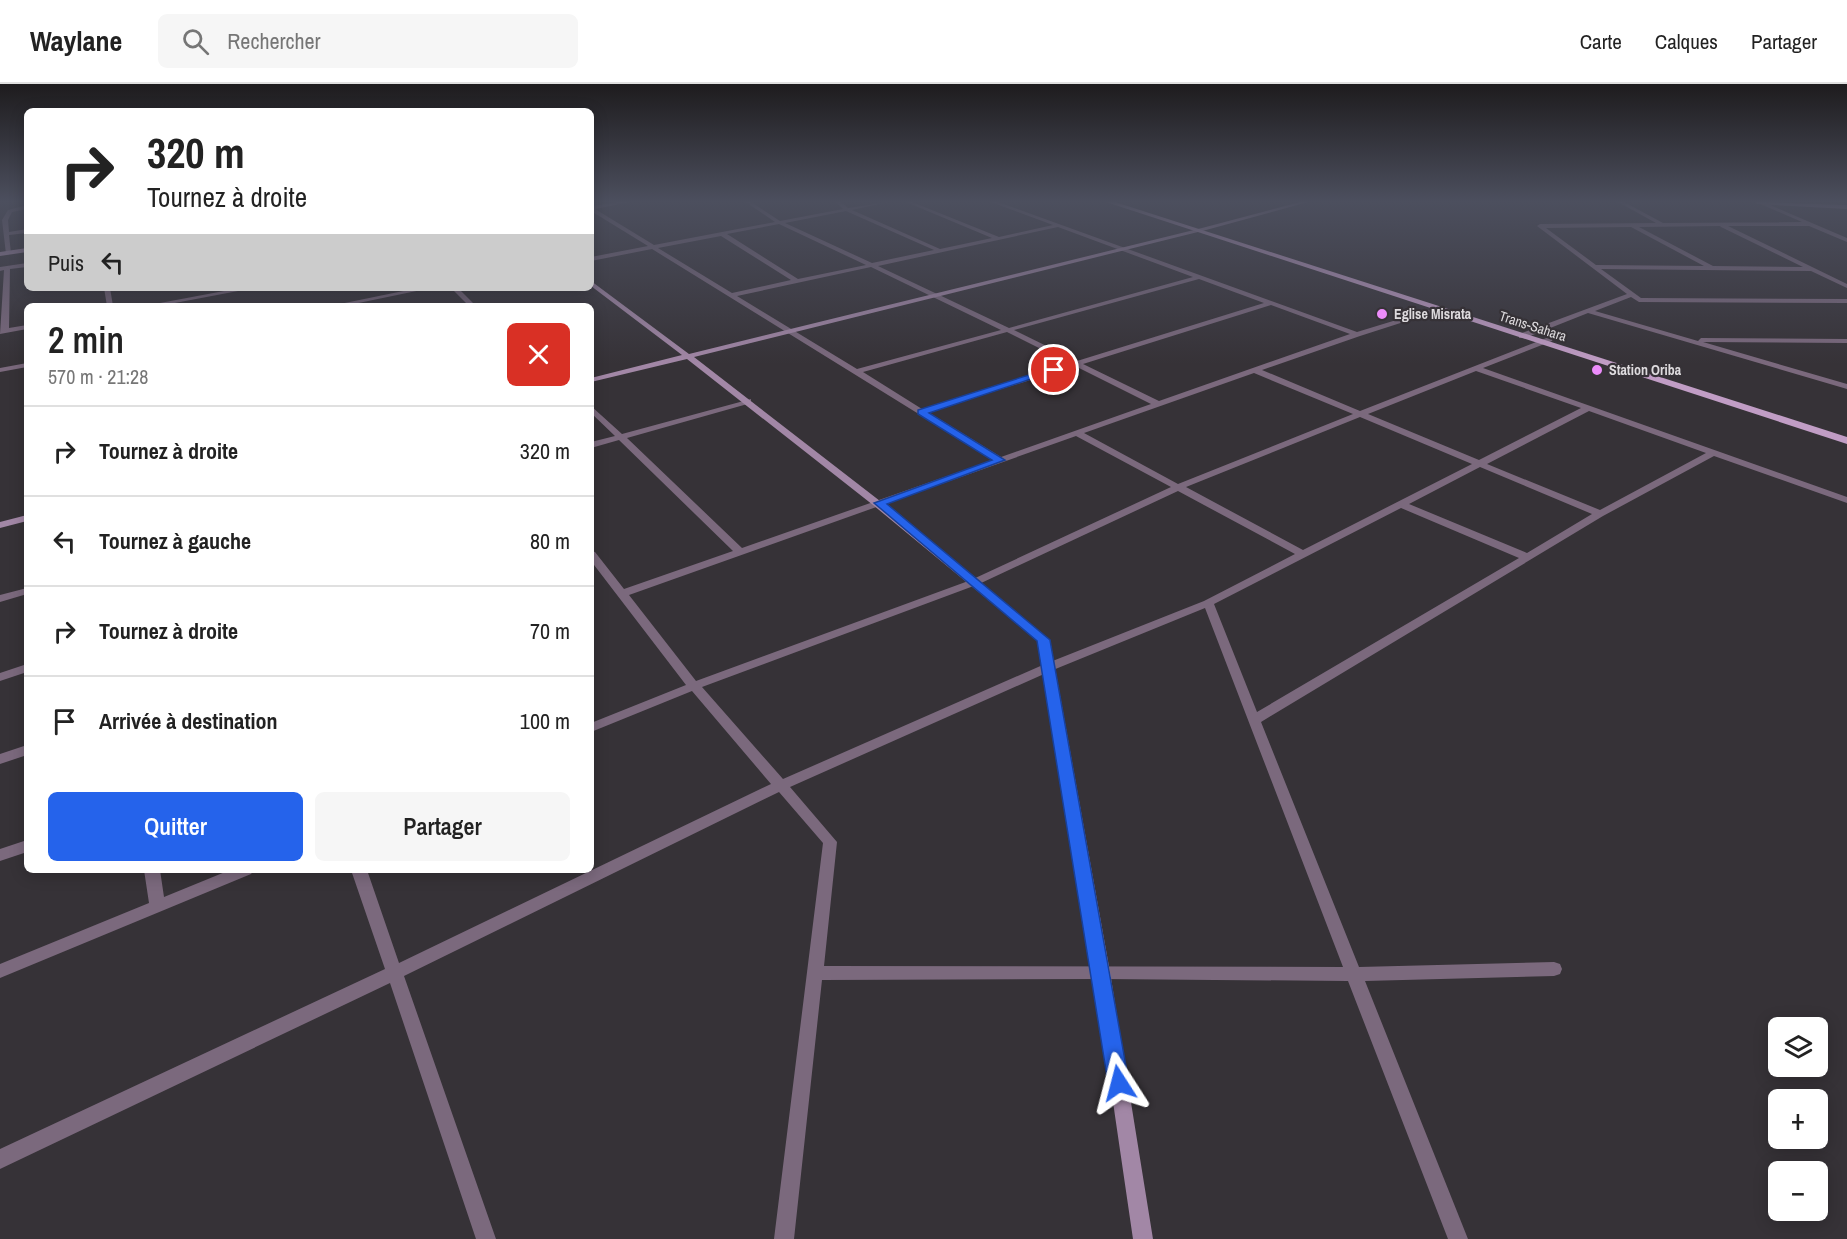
<!DOCTYPE html>
<html lang="fr">
<head>
<meta charset="utf-8">
<style>
  :root { --surface:#fff; --page:#f6f6f6; --text:#222; --muted:#767676; --line:#e0e0e0; --accent:#2563eb }
  body { margin:0; font-family:"Archivo Narrow",sans-serif; background:var(--page); color:var(--text); height:100vh; display:flex; flex-direction:column; font-size:22px; white-space:nowrap }
  * { box-sizing:border-box; margin:0 }
  p { font-size:20px; color:var(--muted) }
  .icon { flex:none; width:33px; height:33px; fill:none; stroke:currentColor; stroke-width:2; stroke-linecap:round; stroke-linejoin:round }
  .map { position:relative; flex:1; overflow:hidden }
  .drawer { position:absolute; left:24px; top:219px; width:570px; height:570px; display:flex; flex-direction:column; background:var(--surface); border-radius:9px; box-shadow:0 3px 15px #0003 }
  .drawer>* { flex:none }
  .hud { position:absolute; left:24px; top:24px; width:570px; height:183px; border-radius:9px; box-shadow:0 3px 15px #0003; background:#fff; color:var(--text); overflow:hidden }
  .controls { position:absolute; left:1768px; top:933px; display:grid; gap:12px }
  .controls a { display:grid; place-items:center; width:60px; height:60px; border-radius:9px; background:var(--surface); box-shadow:0 3px 15px #0003; font-size:30px }
  .pin { position:absolute; display:grid; place-items:center; width:51px; height:51px; color:#fff; margin:-26px; border:3px solid #fff; border-radius:50%; box-shadow:0 2px 6px #0007 }
  .me { position:absolute; width:66px; margin:-33px; rotate:351deg; stroke-linejoin:round; filter:drop-shadow(0 0 4px #0008) }
  .turn { display:flex; align-items:center; gap:21px; height:126px; padding:0 24px; font-size:27px }
  .turn .icon { width:78px; height:78px; stroke-width:2.5 }
  .turn b { display:block; font-size:42px; line-height:51px }
  .then { display:flex; align-items:center; height:57px; padding:0 24px; background:#0003; gap:12px; font-size:22px }
  .round { display:grid; place-items:center; flex:none; width:63px; height:63px; border-radius:9px; background:var(--page) }
  .overview { display:flex; align-items:center; justify-content:space-between; height:102px; padding:0 24px }
  h1 { font-size:36px; font-weight:600; line-height:45px }
  .button { display:flex; gap:12px; margin-top:auto; padding:12px 24px }
  .button a { flex:1; height:69px; border-radius:9px; background:var(--accent); color:#fff; font-size:24px; font-weight:600; line-height:69px; text-align:center }
  .button a+a { background:var(--page); color:var(--text) }
  ul { padding:0; list-style:none }
  li { display:flex; align-items:center; gap:18px; height:90px; padding:0 24px; border-top:2px solid var(--line) }
  li div { flex:1 }
  li b { display:block; font-size:22px }
  li em { font-style:normal }
  header { display:flex; align-items:center; gap:36px; box-sizing:border-box; height:84px; padding:0 30px; background:var(--surface); border-bottom:2px solid var(--line) }
  header strong { font-size:28px }
  nav { display:flex; gap:33px; margin-inline-start:auto; font-size:21px }
  .search { width:420px; height:54px; background:var(--page); display:flex; align-items:center; gap:15px; box-sizing:border-box; padding:0 21px; border-radius:9px; color:var(--muted); font-size:22px }
  .map>svg:first-child { display:block }
  .lines { fill:none; stroke-linecap:round; stroke-linejoin:round }
  .street { fill:#7b697d; fill-rule:evenodd }
  .secondary { fill:#a287a6; fill-rule:evenodd }
  .primary { fill:#c19dc5; fill-rule:evenodd }
  .route { fill:#2563eb; stroke:#184099; stroke-width:1.5 }
  .poi-dot { fill:#ec8cfa; stroke:#363237; stroke-width:2 }
  .labels { text-anchor:middle; dominant-baseline:central; stroke-width:4.5; stroke-linejoin:round; paint-order:stroke }
  .far-poi-label { font-size:14px; font-weight:bold; fill:#dedbde; stroke:#363237; text-anchor:start }
  .far-street-label { font-size:14px; fill:#dedbde; stroke:#363237 }
</style>
</head>
<body>
<header>
<strong>Waylane</strong>
<div class="search"><svg class="icon" aria-label="search" viewBox="0 0 24 24"><circle cx="10" cy="10" r="6"/><path d="M15 15l6 6"/></svg>Rechercher</div>
<nav><a>Carte</a><a>Calques</a><a>Partager</a></nav>
</header>
<div class="map">
<svg width="1847" height="1155" viewBox="0 0 1847 1155">
  <rect width="100%" height="100%" fill="#363237"/>
  <g class="lines">
    <g class="street">
      <path d="M619,118H630L595,125L654,161L775,138L746,118H751L780,137L843,125L836,118H841L848,124L888,118L852,126L940,165L992,154L906,118H912L999,153L1053,141L991,118H998L1357,248L1439,223L1441,224V226L1360,252L1262,286L1360,327L1549,253L1553,255L1552,257L1483,284L1847,413V419L1714,372L1603,432L1261,638L1359,883L1554,878L1560,880L1562,885L1560,890L1554,892L1365,897L1468,1155H1448L1348,897L1102,895L822,896L794,1155H774L823,759L779,708L404,892L496,1155H476L390,899L0,1085V1065L385,885L351,786H367L399,879L771,700L692,607L591,648V639L686,601L591,477V467L595,468L624,505L733,467L619,356L591,364V358L615,352L591,329V322L622,350L751,315V319L627,354L742,464L993,376L652,165L591,177V173L648,162L591,127V122ZM846,127L934,166L872,179L785,139ZM779,140L866,181L798,195L727,150ZM1058,143L1193,193L1009,244L878,182ZM721,152L791,196L732,209L658,164ZM871,183L1001,246L857,285L737,212ZM1199,195L1264,219L1077,277L1014,246ZM1271,221L1350,250L1159,317L1083,280ZM1007,248L1069,279L922,325L863,288ZM1075,282L1151,320L1001,373L928,328ZM1476,287L1581,324L1479,376L1368,330ZM1254,289L1353,330L1178,400L1084,349ZM1589,327L1706,369L1600,426L1487,380ZM1360,333L1472,380L1303,466L1186,403ZM1076,352L1171,403L971,496L696,597L629,511ZM1480,383L1592,430L1527,469L1409,420ZM1178,407L1295,470L1204,517L1045,580L783,695L702,603L979,500ZM1401,424L1519,474L1257,628L1214,520ZM1205,524L1343,883L824,882L837,758L790,703L1053,586Z"/>
      <path d="M1618,118H1624L1663,139L1802,138L1756,118H1763L1847,154V158L1809,142H1728L1847,200V204L1811,187L1601,185L1641,214L1847,215V219L1639,218L1631,213L1595,227L1698,257L1701,254L1847,255V259L1703,258L1847,300V305L1588,229L1525,254H1519V250L1627,210L1537,142L1540,140L1656,139ZM1720,142L1721,143L1803,183L1713,182L1639,143ZM1631,143L1704,182L1596,181L1546,144Z"/>
      <polygon points="27,121 27,125 12,128 8,136 9,148 27,145 27,149 9,151 11,169 6,170 2,136 8,126"/>
      <polygon points="27,179 27,183 10,185 9,244 27,241 27,245 0,250 4,186 0,187 0,183"/>
      <polygon points="104,204 110,204 113,222 107,222"/>
      <polygon points="240,204 254,204 159,222 144,222"/>
      <polygon points="418,204 431,204 344,222 330,222"/>
      <polygon points="451,204 458,204 476,222 469,222"/>
      <polygon points="27,279 27,283 0,288 0,284"/>
      <polygon points="27,504 27,510 0,518 0,511"/>
      <polygon points="27,580 27,588 0,597 0,589"/>
      <polygon points="27,661 27,671 0,680 0,670"/>
      <polygon points="27,756 27,768 0,777 0,765"/>
      <polygon points="144,786 160,786 164,813 230,786 254,786 251,790 0,894 0,880 149,819"/>
    </g>
    <g class="secondary">
      <polygon points="1300,118 1308,118 1206,146 694,273 880,417 1050,556 1110,888 1153,1155 1133,1155 1094,888 1038,557 873,421 687,275 591,298 591,294 682,271 591,202 591,197 689,270 1202,144"/>
      <polygon points="1755,118 1847,121 1847,125 1757,120"/>
      <polygon points="27,164 27,168 0,172 0,168"/>
      <polygon points="27,431 27,437 0,444 0,438"/>
    </g>
    <polygon class="primary" points="1106,118 1115,118 1847,353 1847,360"/>
  </g>
  <linearGradient id="sky" x2="0" y2="1"><stop stop-color="#1e1c1e"/><stop offset="0.42" stop-color="#4c4f5e"/><stop offset="1" stop-color="#4c4f5e" stop-opacity="0"/></linearGradient>
  <rect width="1847" height="280" fill="url(#sky)"/>
  <polygon class="route" points="1051,284 1058,286 929,329 1005,376 887,420 1050,556 1129,999 1126,1006 1119,1009 1112,1006 1108,999 1037,557 874,419 992,376 918,330 918,326"/>
  <g class="poi-dot">
    <circle cx="1382" cy="230" r="6"/>
    <circle cx="1597" cy="286" r="6"/>
  </g>
  <g class="labels">
    <g class="far-poi-label">
      <text x="1394" y="230">Eglise Misrata</text>
      <text x="1609" y="286">Station Oriba</text>
    </g>
    <g class="far-street-label">
      <text transform="translate(1533 242) rotate(18)">Trans-Sahara</text>
    </g>
  </g>
</svg>
<div class="controls">
<a><svg class="icon" aria-label="layers" viewBox="0 0 24 24"><path d="M12 4l9 5-9 5-9-5zM3 14l9 5 9-5"/></svg></a>
<a>+</a>
<a>−</a>
</div>
<div class="pin" style="left:1054px;top:286px;background:#d93025"><svg class="icon" aria-label="arrive" viewBox="0 0 24 24"><path d="M6 21V4h12l-3 4 3 4H6"/></svg></div>
<svg class="me" style="left:1119px;top:999px" viewBox="-20 -20 40 40"><path d="M0-17L14 15 0 8-14 15z" fill="#2563eb" stroke="#fff" stroke-width="4"/></svg>
<div class="hud">
<div class="turn"><svg class="icon" aria-label="right" viewBox="0 0 24 24"><path d="M7 20v-9h11M14 6l5 5-5 5"/></svg><div><b>320 m</b>Tournez à droite</div></div>
<div class="then">Puis<svg class="icon" aria-label="left" viewBox="0 0 24 24"><path d="M17 20v-9H6M10 6l-5 5 5 5"/></svg></div>
</div>
<section class="drawer">
<div class="overview"><div><h1>2 min</h1><p>570 m · 21:28</p></div><a class="round" style="background:#d93025;color:#fff"><svg class="icon" aria-label="close" viewBox="0 0 24 24"><path d="M6 6l12 12M18 6L6 18"/></svg></a></div>
<ul>
<li><svg class="icon" aria-label="right" viewBox="0 0 24 24"><path d="M7 20v-9h11M14 6l5 5-5 5"/></svg><div><b>Tournez à droite</b></div><em>320 m</em></li>
<li><svg class="icon" aria-label="left" viewBox="0 0 24 24"><path d="M17 20v-9H6M10 6l-5 5 5 5"/></svg><div><b>Tournez à gauche</b></div><em>80 m</em></li>
<li><svg class="icon" aria-label="right" viewBox="0 0 24 24"><path d="M7 20v-9h11M14 6l5 5-5 5"/></svg><div><b>Tournez à droite</b></div><em>70 m</em></li>
<li><svg class="icon" aria-label="arrive" viewBox="0 0 24 24"><path d="M6 21V4h12l-3 4 3 4H6"/></svg><div><b>Arrivée à destination</b></div><em>100 m</em></li>
</ul>
<div class="button"><a>Quitter</a><a>Partager</a></div>
</section>
</div>
</body>
</html>
